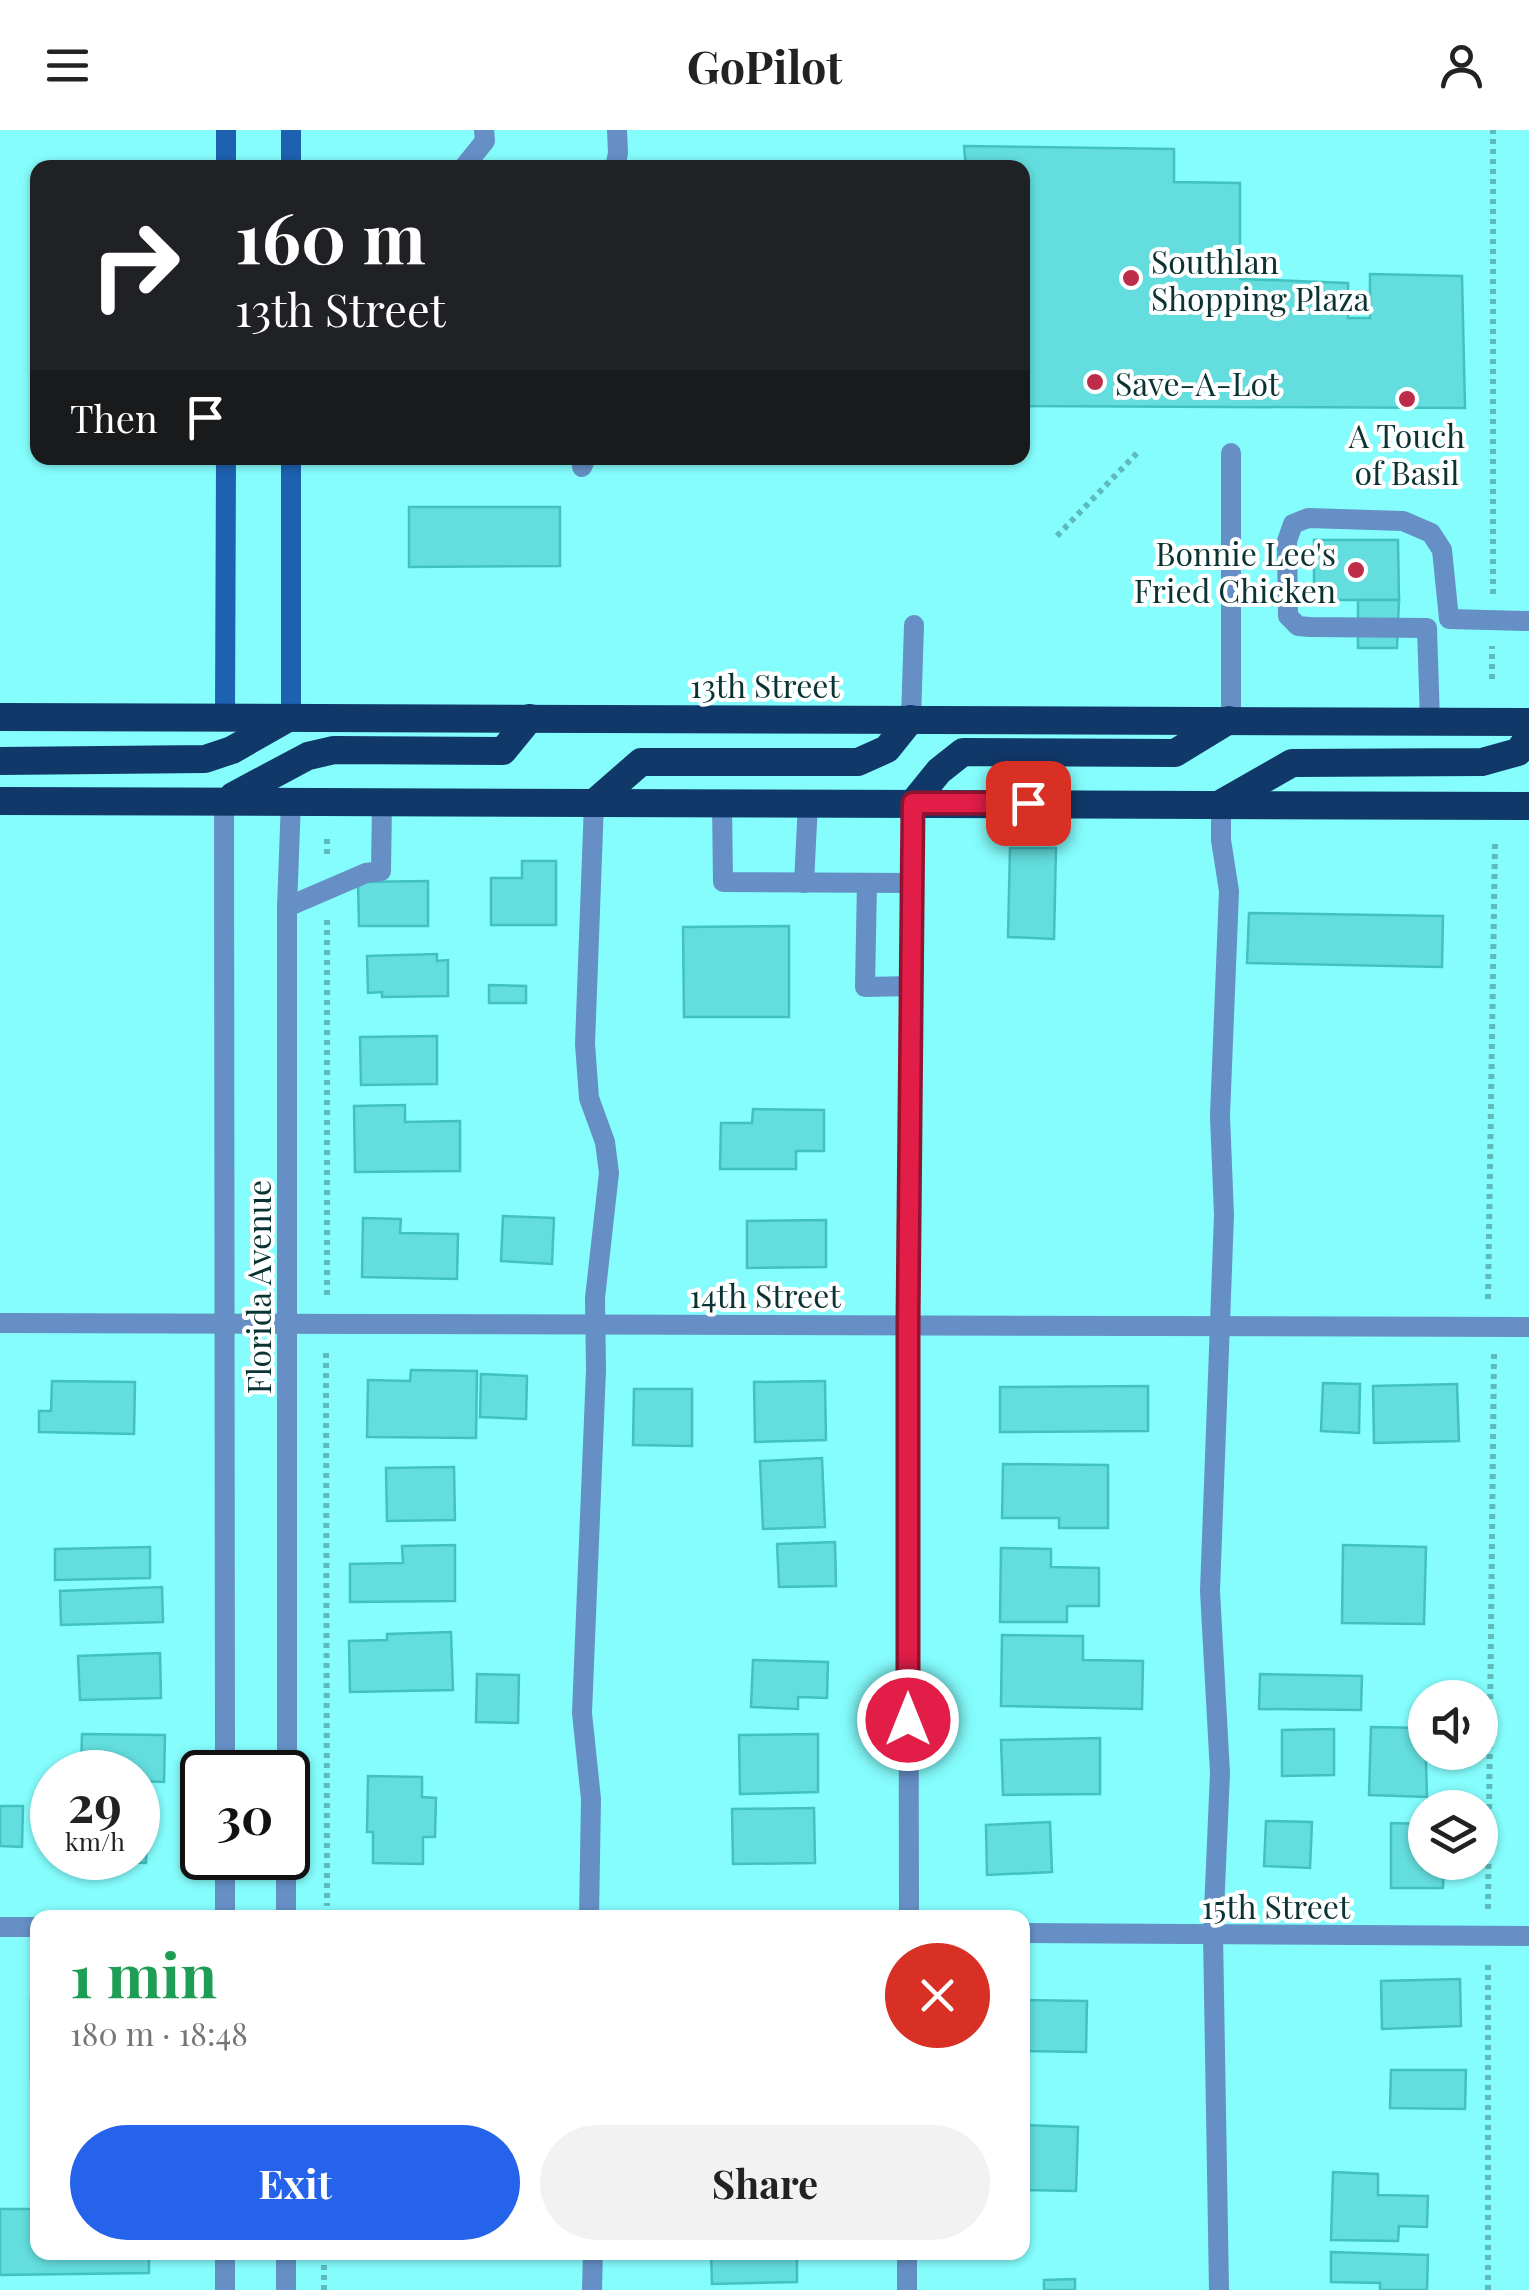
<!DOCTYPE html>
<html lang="en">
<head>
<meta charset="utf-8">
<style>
  :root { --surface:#fff; --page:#f2f2f2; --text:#222; --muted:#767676; --accent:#2563eb }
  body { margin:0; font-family:"Playfair Display",serif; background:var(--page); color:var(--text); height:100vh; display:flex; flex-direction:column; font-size:38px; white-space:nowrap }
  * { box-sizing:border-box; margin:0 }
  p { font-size:32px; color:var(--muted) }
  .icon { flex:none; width:55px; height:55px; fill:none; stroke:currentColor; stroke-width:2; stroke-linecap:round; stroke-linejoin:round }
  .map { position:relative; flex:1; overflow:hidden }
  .details { position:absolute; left:30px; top:1780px; width:1000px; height:350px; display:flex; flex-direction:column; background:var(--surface); border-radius:20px; box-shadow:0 2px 8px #0004 }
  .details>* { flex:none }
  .hud { position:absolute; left:30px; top:30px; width:1000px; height:305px; border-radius:20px; box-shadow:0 2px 8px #0004; background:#202124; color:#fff; overflow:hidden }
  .fabs { position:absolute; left:1408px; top:1550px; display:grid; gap:20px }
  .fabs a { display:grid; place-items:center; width:90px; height:90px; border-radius:50%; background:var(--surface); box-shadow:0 2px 8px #0004; font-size:50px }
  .speed { position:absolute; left:30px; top:1620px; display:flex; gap:20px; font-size:50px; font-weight:700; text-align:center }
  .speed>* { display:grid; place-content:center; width:130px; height:130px; border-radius:50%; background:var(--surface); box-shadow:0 2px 8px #0004; line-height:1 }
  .speed small { font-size:25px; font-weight:400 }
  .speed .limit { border:5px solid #111; border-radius:15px; background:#fff; color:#111 }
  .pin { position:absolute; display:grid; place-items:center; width:85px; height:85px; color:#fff; margin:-42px; border-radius:20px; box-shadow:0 5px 15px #0006 }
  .me { position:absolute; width:110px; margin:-55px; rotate:0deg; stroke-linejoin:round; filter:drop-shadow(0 0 8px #0008) }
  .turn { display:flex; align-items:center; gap:35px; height:210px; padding:0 40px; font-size:45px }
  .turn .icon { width:130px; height:130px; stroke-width:2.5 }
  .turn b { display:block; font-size:70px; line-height:85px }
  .then { display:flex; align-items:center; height:95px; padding:0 40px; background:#0003; gap:20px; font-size:38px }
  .round { display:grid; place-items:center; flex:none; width:105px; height:105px; border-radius:52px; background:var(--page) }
  .headline { display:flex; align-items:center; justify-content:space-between; height:170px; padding:0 40px }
  h1 { font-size:60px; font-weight:700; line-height:75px; color:#1e9e55 }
  .action { display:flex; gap:20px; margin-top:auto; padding:20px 40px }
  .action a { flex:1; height:115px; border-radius:60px; background:var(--accent); color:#fff; font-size:40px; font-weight:700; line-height:115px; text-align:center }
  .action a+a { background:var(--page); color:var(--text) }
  header { display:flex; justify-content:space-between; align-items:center; height:130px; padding:0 40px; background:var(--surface); font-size:45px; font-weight:700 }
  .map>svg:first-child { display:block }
  .building { fill:#63dddd; stroke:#42c1c1; stroke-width:2.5 }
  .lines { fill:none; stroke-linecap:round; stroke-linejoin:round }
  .path { stroke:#5dbbbb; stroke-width:6; stroke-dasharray:5 5; stroke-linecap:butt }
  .service { stroke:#658fc5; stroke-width:20 }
  .minor { stroke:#658fc5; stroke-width:20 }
  .secondary { stroke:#1e61b0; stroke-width:20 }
  .trunk { stroke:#103868; stroke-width:28 }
  .route-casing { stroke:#92132f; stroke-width:25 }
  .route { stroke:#e11d48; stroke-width:18 }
  .poi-dot { fill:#bd2c49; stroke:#fff; stroke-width:4 }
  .labels { text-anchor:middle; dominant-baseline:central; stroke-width:8; stroke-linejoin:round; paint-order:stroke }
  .poi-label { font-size:32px; fill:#0a3333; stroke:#fff; text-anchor:start }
  .street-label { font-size:32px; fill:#0a3333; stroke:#fff }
</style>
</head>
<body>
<header><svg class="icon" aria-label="menu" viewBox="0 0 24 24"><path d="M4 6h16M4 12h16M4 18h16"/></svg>GoPilot<svg class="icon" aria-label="person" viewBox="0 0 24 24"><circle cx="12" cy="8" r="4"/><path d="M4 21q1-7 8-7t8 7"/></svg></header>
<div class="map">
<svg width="1529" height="2160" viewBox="0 0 1529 2160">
  <rect width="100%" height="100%" fill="#85fdfd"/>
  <g class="building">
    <polygon points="964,16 1174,19 1174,52 1240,53 1240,149 1348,153 1348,188 1370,188 1370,144 1462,146 1465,278 1022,276 1022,38 966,38"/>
    <polygon points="409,377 560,377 560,436 409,437"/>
    <polygon points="1314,410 1398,410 1399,470 1314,470"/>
    <polygon points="1358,470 1399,470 1397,518 1358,518"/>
    <polygon points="1010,718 1056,718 1054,809 1008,807"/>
    <polygon points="522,731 556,731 556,795 491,795 491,748 522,748"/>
    <polygon points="428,751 428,796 359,796 358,752"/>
    <polygon points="1249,783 1443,786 1442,837 1247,833"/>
    <polygon points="789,796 789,887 684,887 683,797"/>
    <polygon points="437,824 437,831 448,830 448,866 382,867 382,862 368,863 367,826"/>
    <polygon points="489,855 526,856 526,873 489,873"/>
    <polygon points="437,906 437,954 361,955 360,907"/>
    <polygon points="405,975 405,992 460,991 460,1041 355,1042 354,976"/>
    <polygon points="753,979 824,980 824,1021 796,1021 796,1039 720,1039 721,993 752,993"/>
    <polygon points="503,1086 554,1088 552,1134 501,1131"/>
    <polygon points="363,1088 401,1089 400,1103 458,1104 457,1149 362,1147"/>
    <polygon points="826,1090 826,1137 747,1138 747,1091"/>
    <polygon points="411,1240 477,1241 476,1308 367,1307 368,1250 410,1251"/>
    <polygon points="481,1244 527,1246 526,1289 480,1287"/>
    <polygon points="52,1251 135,1252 134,1304 39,1302 39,1281 51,1281"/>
    <polygon points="825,1251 826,1310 755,1312 754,1252"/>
    <polygon points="1323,1253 1360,1254 1359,1303 1321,1301"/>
    <polygon points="1457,1254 1459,1311 1374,1313 1373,1256"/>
    <polygon points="1148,1256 1148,1301 1000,1302 1000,1257"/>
    <polygon points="634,1259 692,1259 692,1316 633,1315"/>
    <polygon points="822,1328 825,1397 763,1399 760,1331"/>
    <polygon points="1003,1334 1108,1335 1108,1398 1059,1398 1059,1388 1002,1388"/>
    <polygon points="454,1337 455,1390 387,1391 386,1338"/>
    <polygon points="835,1412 836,1456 779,1457 777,1414"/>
    <polygon points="455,1415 455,1471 350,1472 350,1434 403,1433 402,1416"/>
    <polygon points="1343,1415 1426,1417 1424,1494 1342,1493"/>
    <polygon points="150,1417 150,1448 55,1450 55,1419"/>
    <polygon points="1001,1418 1051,1419 1051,1437 1099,1438 1099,1476 1067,1476 1067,1492 1000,1492"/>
    <polygon points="162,1457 163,1492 61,1495 60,1461"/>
    <polygon points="451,1502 453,1560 350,1562 349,1511 387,1510 387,1504"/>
    <polygon points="1002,1505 1083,1506 1083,1530 1143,1531 1142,1579 1001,1576"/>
    <polygon points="160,1523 161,1568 80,1570 78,1526"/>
    <polygon points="753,1530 828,1532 827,1568 798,1567 798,1579 751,1577"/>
    <polygon points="477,1544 519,1545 518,1593 476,1592"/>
    <polygon points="1260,1544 1362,1546 1361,1580 1259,1579"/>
    <polygon points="1371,1597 1425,1598 1427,1667 1369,1665"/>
    <polygon points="1334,1599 1334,1645 1282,1646 1282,1600"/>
    <polygon points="82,1604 165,1605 164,1652 138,1651 138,1642 81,1642"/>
    <polygon points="818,1604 818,1662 740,1664 739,1605"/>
    <polygon points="1100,1608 1100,1664 1003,1665 1001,1610"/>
    <polygon points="368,1646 422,1647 422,1667 436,1668 435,1707 423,1707 423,1734 373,1733 373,1702 367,1702"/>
    <polygon points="0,1676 23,1676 22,1717 0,1716"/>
    <polygon points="814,1678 815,1733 733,1734 732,1679"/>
    <polygon points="138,1680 148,1680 146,1733 72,1730 72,1728 138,1728"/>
    <polygon points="1266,1691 1312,1692 1310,1738 1264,1736"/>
    <polygon points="1050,1692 1052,1742 987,1745 986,1695"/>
    <polygon points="1391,1693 1425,1694 1425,1732 1444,1732 1443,1758 1391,1758"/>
    <polygon points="1460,1849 1461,1896 1382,1899 1381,1851"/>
    <rect x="31" y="1868" width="7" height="82"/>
    <polygon points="1022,1870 1087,1871 1086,1922 1022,1921"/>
    <polygon points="1391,1940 1466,1940 1465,1979 1390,1978"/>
    <polygon points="1022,1995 1078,1997 1076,2061 1022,2060"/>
    <polygon points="1333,2042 1378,2044 1378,2065 1428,2066 1427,2097 1399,2096 1398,2111 1331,2110"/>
    <polygon points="0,2079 38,2079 38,2122 149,2122 149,2143 0,2145"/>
    <polygon points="711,2122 797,2122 797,2152 712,2154"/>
    <polygon points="1331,2122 1428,2125 1427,2160 1380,2160 1380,2153 1331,2152"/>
    <polygon points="1075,2149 1075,2160 1044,2160 1044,2150"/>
  </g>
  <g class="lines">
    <g class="path">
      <polyline points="1057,406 1138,322"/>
      <polyline points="1493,464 1493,0"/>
      <polyline points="1492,549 1492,516"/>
      <polyline points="327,709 327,728"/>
      <polyline points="327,790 327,1168"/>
      <polyline points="1488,1169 1495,711"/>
      <polyline points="326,1223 327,1776"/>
      <polyline points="1488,1779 1494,1221"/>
      <polyline points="324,2160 324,2122"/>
      <polyline points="1488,2160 1488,1831"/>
    </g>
    <g class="service">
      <polyline points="463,38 485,11 484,0"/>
      <polyline points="615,38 618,23 617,0"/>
      <polyline points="1231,323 1231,590"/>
      <polyline points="582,337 586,328"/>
      <polyline points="911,589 914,495"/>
      <polyline points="1430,591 1427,498 1310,497 1298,496 1288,486 1287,411 1293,394 1308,388 1403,391 1431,403 1442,420 1449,489 1529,491"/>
      <polyline points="722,673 723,752 913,753"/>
      <polyline points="804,753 808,673"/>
      <polyline points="867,753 865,857 912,856"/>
      <polyline points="287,777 366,743 381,741 382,672"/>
      <polyline points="589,1788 591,1669 582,1583 596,1240 595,1168 609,1043 605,1012 589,968 585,914 594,673"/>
      <polyline points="592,2160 593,2122"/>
      <polyline points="1219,2160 1213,1804 1220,1643 1210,1461 1224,1085 1220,986 1229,761 1221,710 1221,673"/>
    </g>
    <g class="minor">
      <polyline points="224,671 225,1642"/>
      <polyline points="0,1193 1529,1197"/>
      <polyline points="287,1642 287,777 291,671"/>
      <polyline points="225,1728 225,1788"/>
      <polyline points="286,1788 286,1728"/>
      <polyline points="909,1788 908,1195 913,673"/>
      <polyline points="0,1797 38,1797"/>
      <polyline points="1022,1803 1529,1806"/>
      <polyline points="225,2160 225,2122"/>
      <polyline points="286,2160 286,2122"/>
      <polyline points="907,2160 907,2122"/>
    </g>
    <g class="secondary">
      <polyline points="291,0 291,38"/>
      <polyline points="226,38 226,0"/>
      <polyline points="291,328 291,586"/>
      <polyline points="225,587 226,328"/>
    </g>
    <g class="trunk">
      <polyline points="0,587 1529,592"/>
      <polyline points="0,631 205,629 232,620 288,588"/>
      <polyline points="233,666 308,626 334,620 503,621 530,588"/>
      <polyline points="0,671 1529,676"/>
      <polyline points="594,673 641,632 858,632 887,619 911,589"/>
      <polyline points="913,673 939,641 963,622 1175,623 1229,590"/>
      <polyline points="1222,673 1292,633 1482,632 1518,622 1529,607"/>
    </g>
  </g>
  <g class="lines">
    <g class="route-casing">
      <polyline id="route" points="908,1590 908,1195 913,673 1028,673"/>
    </g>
    <use href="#route" class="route"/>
  </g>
  <g class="poi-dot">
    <circle cx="1131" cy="148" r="10"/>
    <circle cx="1095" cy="252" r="10"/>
    <circle cx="1407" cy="269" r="10"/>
    <circle cx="1356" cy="440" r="10"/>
  </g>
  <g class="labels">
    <g class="poi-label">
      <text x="1151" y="130">Southlan<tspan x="1151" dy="37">Shopping Plaza</tspan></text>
      <text x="1115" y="252">Save-A-Lot</text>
      <text x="1407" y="304" text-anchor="middle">A Touch<tspan x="1407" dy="37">of Basil</tspan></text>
      <text x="1336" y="422" text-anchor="end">Bonnie Lee's<tspan x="1336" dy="37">Fried Chicken</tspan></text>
    </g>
    <g class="street-label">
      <text x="765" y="554">13th Street</text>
      <text transform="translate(257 1157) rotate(-90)">Florida Avenue</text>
      <text x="765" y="1164">14th Street</text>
      <text x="1276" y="1775">15th Street</text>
    </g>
  </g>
</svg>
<div class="fabs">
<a><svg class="icon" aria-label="sound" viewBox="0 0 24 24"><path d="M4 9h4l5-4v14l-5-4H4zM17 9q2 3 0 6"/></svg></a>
<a><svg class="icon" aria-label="layers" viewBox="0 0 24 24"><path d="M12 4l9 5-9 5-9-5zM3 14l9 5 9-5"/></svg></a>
</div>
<div class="speed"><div>29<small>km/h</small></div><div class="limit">30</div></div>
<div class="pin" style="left:1028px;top:673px;background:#d93025"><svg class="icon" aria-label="arrive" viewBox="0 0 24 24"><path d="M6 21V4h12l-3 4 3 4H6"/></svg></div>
<svg class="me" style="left:908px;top:1590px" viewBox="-20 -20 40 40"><circle r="17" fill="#e11d48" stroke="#fff" stroke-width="3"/><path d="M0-11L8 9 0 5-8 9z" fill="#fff"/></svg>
<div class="hud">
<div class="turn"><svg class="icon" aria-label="right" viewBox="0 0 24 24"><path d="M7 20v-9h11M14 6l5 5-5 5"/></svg><div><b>160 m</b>13th Street</div></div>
<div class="then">Then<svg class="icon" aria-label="arrive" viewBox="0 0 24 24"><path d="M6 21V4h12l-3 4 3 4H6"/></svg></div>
</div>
<section class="details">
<div class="headline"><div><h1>1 min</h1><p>180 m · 18:48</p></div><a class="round" style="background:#d93025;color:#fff"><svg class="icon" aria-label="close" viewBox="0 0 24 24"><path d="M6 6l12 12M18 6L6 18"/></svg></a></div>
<div class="action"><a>Exit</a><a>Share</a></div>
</section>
</div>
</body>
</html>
